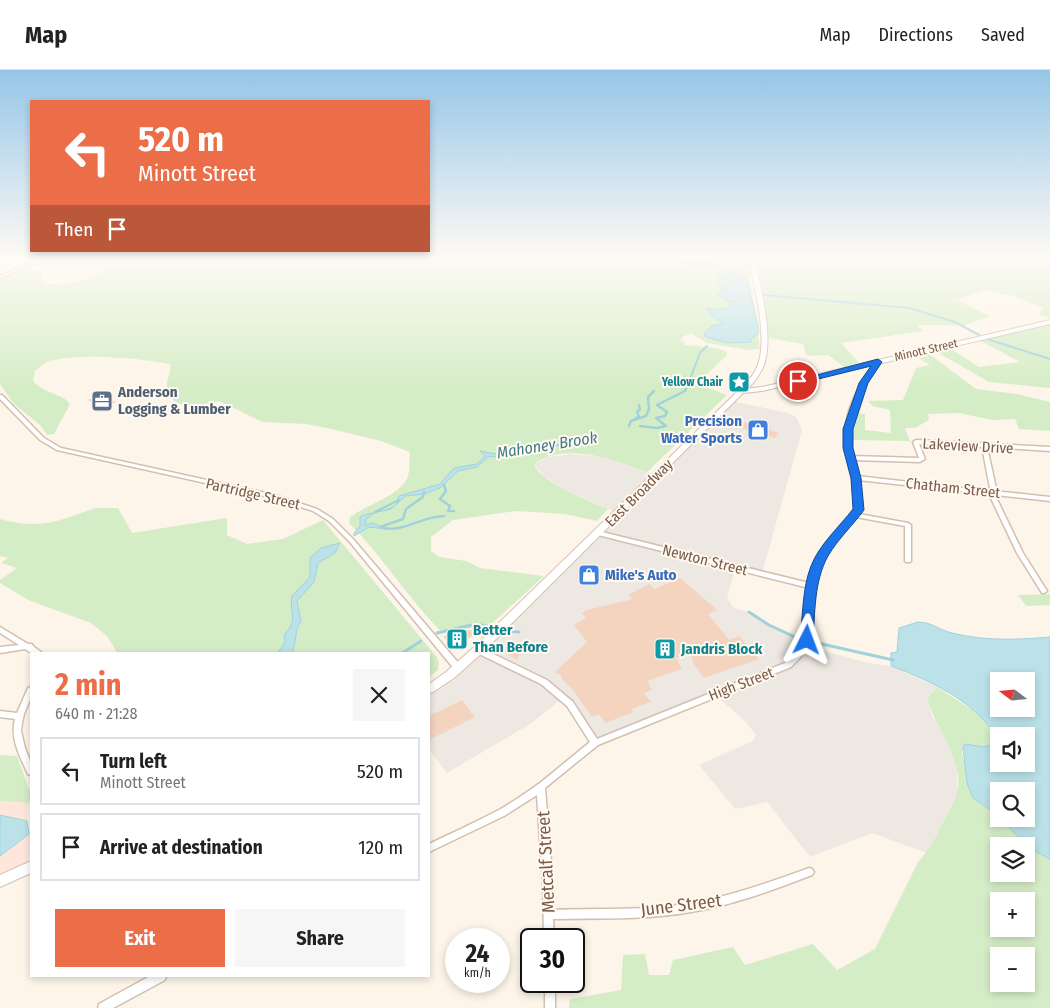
<!DOCTYPE html>
<html lang="en">
<head>
<meta charset="utf-8">
<style>
  :root { --surface:#fff; --page:#f6f6f6; --text:#222; --muted:#767676; --line:#e0e0e0; --accent:#ec6e49 }
  body { margin:0; font-family:"Fira Sans Condensed",sans-serif; background:var(--page); color:var(--text); height:100vh; display:flex; flex-direction:column; font-size:19px; white-space:nowrap }
  * { box-sizing:border-box; margin:0 }
  p { font-size:16px; color:var(--muted) }
  .icon { flex:none; width:28px; height:28px; fill:none; stroke:currentColor; stroke-width:2; stroke-linecap:round; stroke-linejoin:round }
  .map { position:relative; flex:1; overflow:hidden }
  .sheet { position:absolute; left:30px; top:582px; width:400px; height:325px; display:flex; flex-direction:column; background:var(--surface); border-radius:0px; box-shadow:0 2px 8px #0003 }
  .sheet>* { flex:none }
  .top-card { position:absolute; left:30px; top:30px; width:400px; height:152px; border-radius:0px; box-shadow:0 2px 8px #0003; background:#ec6e49; color:#fff; overflow:hidden }
  .needle { width:32px; rotate:286deg }
  .fabs { position:absolute; left:990px; top:602px; display:grid; gap:10px }
  .fabs a { display:grid; place-items:center; width:45px; height:45px; border-radius:0px; background:var(--surface); box-shadow:0 2px 8px #0003; font-size:25px }
  .speed { position:absolute; left:445px; top:858px; display:flex; gap:10px; font-size:25px; font-weight:700; text-align:center }
  .speed>* { display:grid; place-content:center; width:65px; height:65px; border-radius:50%; background:var(--surface); box-shadow:0 2px 8px #0003; line-height:1 }
  .speed small { font-size:12px; font-weight:400 }
  .speed .limit { border:2px solid #111; border-radius:8px; background:#fff; color:#111 }
  .pin { position:absolute; display:grid; place-items:center; width:42px; height:42px; color:#fff; margin:-21px; border:2px solid #fff; border-radius:50%; box-shadow:0 1px 5px #0007 }
  .me { position:absolute; width:55px; margin:-28px; rotate:3deg; stroke-linejoin:round; filter:drop-shadow(0 0 4px #0008) }
  .turn { display:flex; align-items:center; gap:18px; height:105px; padding:0 25px; font-size:22px }
  .turn .icon { width:65px; height:65px; stroke-width:2.5 }
  .turn b { display:block; font-size:35px; line-height:42px }
  .then { display:flex; align-items:center; height:48px; padding:0 25px; background:#0003; gap:10px; font-size:19px }
  .round { display:grid; place-items:center; flex:none; width:52px; height:52px; border-radius:0px; background:var(--page) }
  .summary { display:flex; align-items:center; justify-content:space-between; height:85px; padding:0 25px }
  h1 { font-size:30px; font-weight:700; line-height:38px; color:var(--accent) }
  .button { display:flex; gap:10px; margin-top:auto; padding:10px 25px }
  .button a { flex:1; height:58px; border-radius:0px; background:var(--accent); color:#fff; font-size:20px; font-weight:700; line-height:58px; text-align:center }
  .button a+a { background:var(--page); color:var(--text) }
  ul { padding:0; list-style:none }
  li { display:flex; align-items:center; gap:15px; height:68px; margin:0 10px 8px; padding:0 15px; border:2px solid var(--line); border-radius:0px }
  li div { flex:1 }
  li b { display:block; font-size:19px }
  li em { font-style:normal }
  header { display:flex; align-items:center; gap:30px; box-sizing:border-box; height:70px; padding:0 25px; background:var(--surface); border-bottom:1px solid var(--line) }
  header strong { font-size:24px }
  nav { display:flex; gap:28px; margin-inline-start:auto; font-size:18px }
  .map>svg:first-child { display:block }
  .commercial { fill:#fee6dc }
  .industrial { fill:#eee8e2 }
  .green { fill:#d5edc6; fill-rule:evenodd }
  .water { fill:#bbe2e9; stroke:#a1d2db; fill-rule:evenodd }
  .lines { fill:none; stroke-linecap:round; stroke-linejoin:round }
  .stream-far2 { stroke:#a1d2db; stroke-width:2 }
  .stream-far1 { stroke:#a1d2db; stroke-width:2.5 }
  .stream { stroke:#a1d2db; stroke-width:3 }
  .building { fill:#f4d4bf }
  .minor-casing { stroke:#d3bfb0; stroke-width:3 }
  .tertiary-casing { stroke:#d3bfb0; stroke-width:2 }
  .secondary-casing { stroke:#d7bfad; stroke-width:2 }
  .minor { fill:#fff; fill-rule:evenodd }
  .tertiary { fill:#fff; fill-rule:evenodd }
  .secondary { fill:#fff; fill-rule:evenodd }
  .route { fill:#1a73e8; stroke:#114b97 }
  .labels { text-anchor:middle; dominant-baseline:central; stroke-width:4; stroke-linejoin:round; paint-order:stroke }
  .far-street-label { font-size:12px; fill:#7a5b4a; stroke:#fff9f0 }
  .far-culture-label { font-size:12px; font-weight:bold; fill:#0d838f; stroke:#fff9f0; text-anchor:end }
  .service-label { font-size:15px; font-weight:bold; fill:#4e5e75; stroke:#fff9f0; text-anchor:start }
  .shop-label { font-size:15px; font-weight:bold; fill:#366cbe; stroke:#fff9f0; text-anchor:end }
  .street-label { font-size:15px; fill:#7a5b4a; stroke:#fff9f0 }
  .culture-label { font-size:15px; font-weight:bold; fill:#0d838f; stroke:#fff9f0; text-anchor:start }
  .water-label { font-size:16px; font-style:italic; fill:#3f7b87; stroke:#fff9f0 }
  .near-street-label { font-size:18px; fill:#7a5b4a; stroke:#fff9f0 }
</style>
</head>
<body>
<header>
<strong>Map</strong>
<nav><a>Map</a><a>Directions</a><a>Saved</a></nav>
</header>
<div class="map">
<svg width="1050" height="938" viewBox="0 0 1050 938">
  <rect width="100%" height="100%" fill="#fdf5e9"/>
  <polygon class="commercial" points="0,731 28,733 27,751 31,769 31,779 25,800 0,811"/>
  <polygon class="industrial" points="732,331 788,343 796,347 802,360 762,504 736,497 727,528 734,538 749,542 769,555 807,570 805,576 868,593 891,596 937,617 927,629 932,646 947,670 957,698 957,724 927,783 872,763 810,787 767,732 735,739 699,695 753,671 756,665 744,650 714,624 595,673 563,628 530,654 447,703 429,679 429,619 450,605 618,443 562,418 544,406 534,394 549,387 572,384 601,387 657,405"/>
  <g class="green">
    <path d="M53,186H65L68,190L98,189L106,186H747L760,279L750,280L707,273L692,264L683,266L681,270L685,272L684,275L717,278L727,282V285L704,307L703,316L727,325L647,402C614,390 566,371 534,394C539,412 591,431 608,439L597,451L565,444L516,441L453,450L431,467V481L440,487L466,491L480,498L544,506L488,557L461,559L442,563C408,528 383,487 349,453L350,447C366,435 402,425 408,406C410,399 409,389 410,382L381,371L327,358L306,354L263,352L219,331C202,335 171,343 167,317C166,309 172,302 170,294C141,288 74,282 47,292C43,294 38,299 35,301L33,311C45,325 61,322 70,334L54,364L47,365L41,356L14,334L0,314V210C15,203 25,197 41,201L42,213C63,217 90,213 106,198L104,195L98,194L36,196L34,194Z"/>
    <polygon points="758,186 1019,186 1018,189 1029,193 1050,192 1050,248 1039,245 1043,238 1013,226 984,220 957,230 990,246 965,255 917,255 923,261 841,273 859,293 844,297 828,285 807,286 803,274 769,268"/>
    <polygon points="1050,253 1050,318 989,312 935,281 948,277 979,297 1020,292 979,270"/>
    <polygon points="928,283 976,319 1017,324 1050,332 1050,361 1019,359 1015,349 992,350 959,343 928,344 929,350 915,358 905,358 910,371 851,370 857,343 865,344 865,360 891,363 890,340 873,336 868,331 903,330 916,298 930,295 916,286"/>
    <path d="M96,438H118L132,463L227,448V465L247,474L283,469L323,450L436,586L439,593L438,600L429,607V584H118L107,566L91,553L28,530L0,513V510L17,498L1,493L8,488L0,486V449C41,460 58,451 96,438Z"/>
    <polygon points="1050,524 1050,535 1026,536 1018,525"/>
    <path d="M937,617L982,646L995,664L991,675L984,677L965,674L962,682L973,728L1005,752L1029,778L1050,789V938H569L570,929L621,920L623,885L645,884L649,905H669L673,890L733,877L745,895L813,874L837,900L875,879L918,792C930,780 936,765 944,750C948,742 953,734 956,726C967,694 935,658 927,629ZM999,776H1026V804H999ZM999,831H1026V859H999ZM999,886H1026V914H999Z"/>
    <polygon points="0,685 17,686 31,725 31,730 28,733 0,731"/>
  </g>
  <g class="water">
    <path d="M667,186H678L720,196L747,210L759,260L758,264L751,269V272L728,273L706,267L704,264L712,256L724,254L711,245L707,238C718,240 729,241 735,231L728,232L716,223L720,222L722,216L715,210L719,206L714,201C699,198 683,191 667,186Z"/>
    <path d="M519,377L529,379L523,383L521,381L517,384L488,387L477,397L458,401L440,418L425,424L406,426L391,439L376,442L366,449L365,455L373,453L386,459L369,457L354,466V463L360,456V447C369,442 394,441 397,433C398,430 398,428 399,426L440,414L454,398L477,394L485,386L480,381C492,383 512,389 519,377Z"/>
    <path d="M340,473L335,483L318,493L314,512L297,531L301,551C294,561 297,572 292,583L277,584L285,572L284,565C299,549 289,546 292,526L310,507V488L321,478Z"/>
    <path d="M918,552C932,552 939,560 952,563C984,571 1017,570 1050,567V789L1029,778L1001,749H1026V721H999V746L973,728L967,713L963,677L965,674L984,677L991,675L995,664C972,630 929,610 891,596V583L897,582L899,558ZM1026,611V639H999V611ZM999,666H1026V694H999Z"/>
    <polygon points="0,745 27,751 29,764 0,786"/>
  </g>
  <g class="lines">
    <g class="stream-far2">
      <polyline points="764,225 909,238 955,252 979,265"/>
      <polyline points="987,269 1050,289"/>
      <polyline points="690,309 700,283 707,276"/>
    </g>
    <g class="stream-far1">
      <polyline points="635,349 639,346 637,342 640,339 639,335"/>
      <polyline points="629,356 631,351 646,346 649,339 648,327 654,321"/>
      <polyline points="640,356 657,358 666,356 656,348 665,346 667,342 657,335 685,321 690,308"/>
      <polyline points="503,384 529,377 561,375"/>
      <polyline points="444,415 446,421 440,429 450,436 448,441 454,441"/>
      <polyline points="375,442 399,430"/>
      <polyline points="380,457 403,449 406,439 423,427 424,422"/>
      <path d="M384,458C406,462 422,446 444,446"/>
    </g>
    <g class="stream">
      <polyline points="749,542 769,555 797,568"/>
      <polyline points="503,561 519,562"/>
      <polyline points="437,563 476,554 496,558"/>
      <polyline points="813,572 893,590"/>
      <polyline points="401,584 421,571"/>
    </g>
  </g>
  <g class="building">
    <polygon points="100,324 116,332 103,338 88,330"/>
    <polygon points="743,352 763,358 779,363 775,368 738,357"/>
    <polygon points="680,508 717,540 708,544 729,570 739,566 759,589 704,608 693,593 691,584 676,588 682,599 647,611 652,620 644,623 651,632 631,639 634,642 605,653 599,644 592,647 573,620 562,609 562,606 555,602 587,572 574,555 586,548 582,543 587,540 633,529 628,525 649,514 654,519"/>
    <polygon points="462,560 481,560 462,573 460,570 453,575 443,567 453,561"/>
    <polygon points="512,570 524,578 517,590 502,581"/>
    <polygon points="462,630 475,647 429,670 429,646"/>
  </g>
  <g class="lines">
    <g class="minor-casing">
      <g id="minor">
        <polygon points="47,186 52,186 0,208 0,206"/>
        <path d="M876,291H878L880,292C860,321 845,350 852,386L919,388L913,372L916,370L1050,377V381L987,377L996,418L994,421L1050,427V431L995,425L1023,483L1047,521L1044,523H1042L1017,483L989,424L858,410C860,420 864,435 859,444L908,453L911,455V491L910,492H906L905,491V456L856,447C845,463 827,477 820,496C810,526 819,559 801,586C799,590 794,593 791,597L598,675L545,718L553,815V840C599,838 646,841 691,833C732,826 770,812 809,798L812,799L814,802L812,805C773,820 733,835 691,842C646,850 599,848 553,849L554,869H544L543,815L537,725L504,746L429,782V774C452,763 476,752 499,740C513,732 527,722 540,713L590,672L567,636L541,614L475,582L474,580L475,578H481L547,610L573,632L597,669L785,593C788,590 792,588 794,585C808,568 806,538 809,518L598,465L595,463L598,461L809,513C813,490 826,475 841,458C846,453 853,446 855,440C858,430 852,408 849,398C847,388 845,378 845,368C844,339 861,313 876,291ZM919,374L982,377L990,418L989,421L857,406L853,390L920,392L925,389Z"/>
        <polygon points="0,325 2,325 44,368 61,378 275,425 317,439 333,449 353,469 461,596 462,598 461,600 458,601 455,600 349,471 329,451 313,441 273,428 57,380 40,370 0,329"/>
        <path d="M0,557L28,574H32C34,579 40,579 42,584H33L25,579L0,583V577L19,575L0,563Z"/>
        <path d="M31,617V627L24,644L22,653L21,661L25,678L31,693V705L28,704L27,702C19,685 10,667 15,649L0,647V641L17,643L28,618Z"/>
        <polygon points="150,906 166,906 165,910 113,938 98,938 99,934"/>
        <rect x="545" y="911" width="10" height="27"/>
      </g>
    </g>
    <g class="tertiary-casing">
      <polygon id="tertiary" points="1050,250 1050,254 762,321 743,323 740,321 743,319 762,317"/>
    </g>
    <g class="secondary-casing">
      <g id="secondary">
        <path d="M748,186H754C760,215 774,266 764,295C762,301 758,306 754,312L482,583L454,608L433,622L429,623V614L446,602L474,577L738,321C745,314 753,307 757,297C769,269 754,216 748,186Z"/>
        <polygon points="31,791 31,803 0,817 0,805"/>
      </g>
    </g>
    <use href="#minor" class="minor"/>
    <use href="#tertiary" class="tertiary"/>
    <use href="#secondary" class="secondary"/>
  </g>
  <linearGradient id="sky" x2="0" y2="1"><stop stop-color="#96c6e8"/><stop offset="0.59" stop-color="#fefaf5"/><stop offset="1" stop-color="#fefaf5" stop-opacity="0"/></linearGradient>
  <rect width="1050" height="317" fill="url(#sky)"/>
  <path class="route" d="M878,289L882,292L868,313L853,359V378L861,408L864,440C853,455 838,469 828,486C814,511 815,543 813,570L807,575L800,570C803,546 802,519 811,496C819,475 839,457 853,439L851,408L843,378V359L859,313L871,296L798,314L794,311Z"/>
  <defs>
    <g id="sight-square" transform="scale(1.125)"><rect x="-9" y="-9" width="18" height="18" rx="4" fill="#0f9aa8" stroke="#fff9f0"/><path d="M0-6L1.8-2.2L6-1.7L2.9 1.2L3.7 5.4L0 3.3L-3.7 5.4L-2.9 1.2L-6-1.7L-1.8-2.2Z" fill="#fff"/></g>
    <g id="office-square" transform="scale(1.125)"><rect x="-9" y="-9" width="18" height="18" rx="4" fill="#5c6f8a" stroke="#fff9f0"/><path d="M-6-3h4V-5.5h4V-3h4V5H-6ZM-1-4.5V-3h2v-1.5ZM-6 0V1H6V0Z" fill="#fff"/></g>
    <g id="shop-square" transform="scale(1.125)"><rect x="-9" y="-9" width="18" height="18" rx="4" fill="#3f7fe0" stroke="#fff9f0"/><path d="M-5-2.5h2.3a2.7 3.5 0 0 1 5.4 0H5L5.5 6h-11ZM-1.5-2.5h3a1.5 2.3 0 0 0-3 0Z" fill="#fff"/></g>
    <g id="building-square" transform="scale(1.125)"><rect x="-9" y="-9" width="18" height="18" rx="4" fill="#0f9aa8" stroke="#fff9f0"/><path d="M-4-6H4V6H1V3H-1V6H-4ZM-2.5-4.3h1.7v1.8h-1.7ZM.8-4.3h1.7v1.8H.8ZM-2.5-1h1.7V.8h-1.7ZM.8-1h1.7V.8H.8Z" fill="#fff"/></g>
  </defs>
  <g fill-rule="evenodd">
    <use href="#sight-square" x="739" y="312"/>
    <use href="#office-square" x="102" y="331"/>
    <use href="#shop-square" x="758" y="360"/>
    <use href="#shop-square" x="589" y="505"/>
    <use href="#building-square" x="457" y="569"/>
    <use href="#building-square" x="665" y="579"/>
  </g>
  <g class="labels">
    <g class="far-street-label">
      <text transform="translate(926 280) rotate(-13)">Minott Street</text>
    </g>
    <g class="far-culture-label">
      <text x="723" y="312">Yellow Chair</text>
    </g>
    <g class="service-label">
      <text x="118" y="322">Anderson<tspan x="118" dy="17">Logging &amp; Lumber</tspan></text>
    </g>
    <g class="shop-label">
      <text x="742" y="351">Precision<tspan x="742" dy="17">Water Sports</tspan></text>
      <text x="605" y="505" text-anchor="start">Mike's Auto</text>
    </g>
    <g class="street-label">
      <text transform="translate(968 376) rotate(3)">Lakeview Drive</text>
      <text transform="translate(953 418) rotate(6)">Chatham Street</text>
      <text transform="translate(639 423) rotate(-45)">East Broadway</text>
      <text transform="translate(253 424) rotate(13)">Partridge Street</text>
      <text transform="translate(705 490) rotate(14)">Newton Street</text>
      <text transform="translate(741 614) rotate(-21)">High Street</text>
    </g>
    <g class="culture-label">
      <text x="473" y="560">Better<tspan x="473" dy="17">Than Before</tspan></text>
      <text x="681" y="579">Jandris Block</text>
    </g>
    <g class="water-label">
      <text transform="translate(547 375) rotate(-9)">Mahoney Brook</text>
    </g>
    <g class="near-street-label">
      <text transform="translate(546 792) rotate(-93)">Metcalf Street</text>
      <text transform="translate(681 835) rotate(-7)">June Street</text>
    </g>
  </g>
</svg>
<div class="fabs">
<a><svg class="needle" viewBox="-14 -14 28 28"><path d="M0-13l5 13h-10z" fill="#e53935"/><path d="M0 13l5-13h-10z" fill="#767676"/></svg></a>
<a><svg class="icon" aria-label="sound" viewBox="0 0 24 24"><path d="M4 9h4l5-4v14l-5-4H4zM17 9q2 3 0 6"/></svg></a>
<a><svg class="icon" aria-label="search" viewBox="0 0 24 24"><circle cx="10" cy="10" r="6"/><path d="M15 15l6 6"/></svg></a>
<a><svg class="icon" aria-label="layers" viewBox="0 0 24 24"><path d="M12 4l9 5-9 5-9-5zM3 14l9 5 9-5"/></svg></a>
<a>+</a>
<a>−</a>
</div>
<div class="speed"><div>24<small>km/h</small></div><div class="limit">30</div></div>
<div class="pin" style="left:798px;top:311px;background:#d93025"><svg class="icon" aria-label="arrive" viewBox="0 0 24 24"><path d="M6 21V4h12l-3 4 3 4H6"/></svg></div>
<svg class="me" style="left:807px;top:570px" viewBox="-20 -20 40 40"><path d="M0-17L14 15 0 8-14 15z" fill="#1a73e8" stroke="#fff" stroke-width="4"/></svg>
<div class="top-card">
<div class="turn"><svg class="icon" aria-label="left" viewBox="0 0 24 24"><path d="M17 20v-9H6M10 6l-5 5 5 5"/></svg><div><b>520 m</b>Minott Street</div></div>
<div class="then">Then<svg class="icon" aria-label="arrive" viewBox="0 0 24 24"><path d="M6 21V4h12l-3 4 3 4H6"/></svg></div>
</div>
<section class="sheet">
<div class="summary"><div><h1>2 min</h1><p>640 m · 21:28</p></div><a class="round"><svg class="icon" aria-label="close" viewBox="0 0 24 24"><path d="M6 6l12 12M18 6L6 18"/></svg></a></div>
<ul>
<li><svg class="icon" aria-label="left" viewBox="0 0 24 24"><path d="M17 20v-9H6M10 6l-5 5 5 5"/></svg><div><b>Turn left</b><p>Minott Street</p></div><em>520 m</em></li>
<li><svg class="icon" aria-label="arrive" viewBox="0 0 24 24"><path d="M6 21V4h12l-3 4 3 4H6"/></svg><div><b>Arrive at destination</b></div><em>120 m</em></li>
</ul>
<div class="button"><a>Exit</a><a>Share</a></div>
</section>
</div>
</body>
</html>
